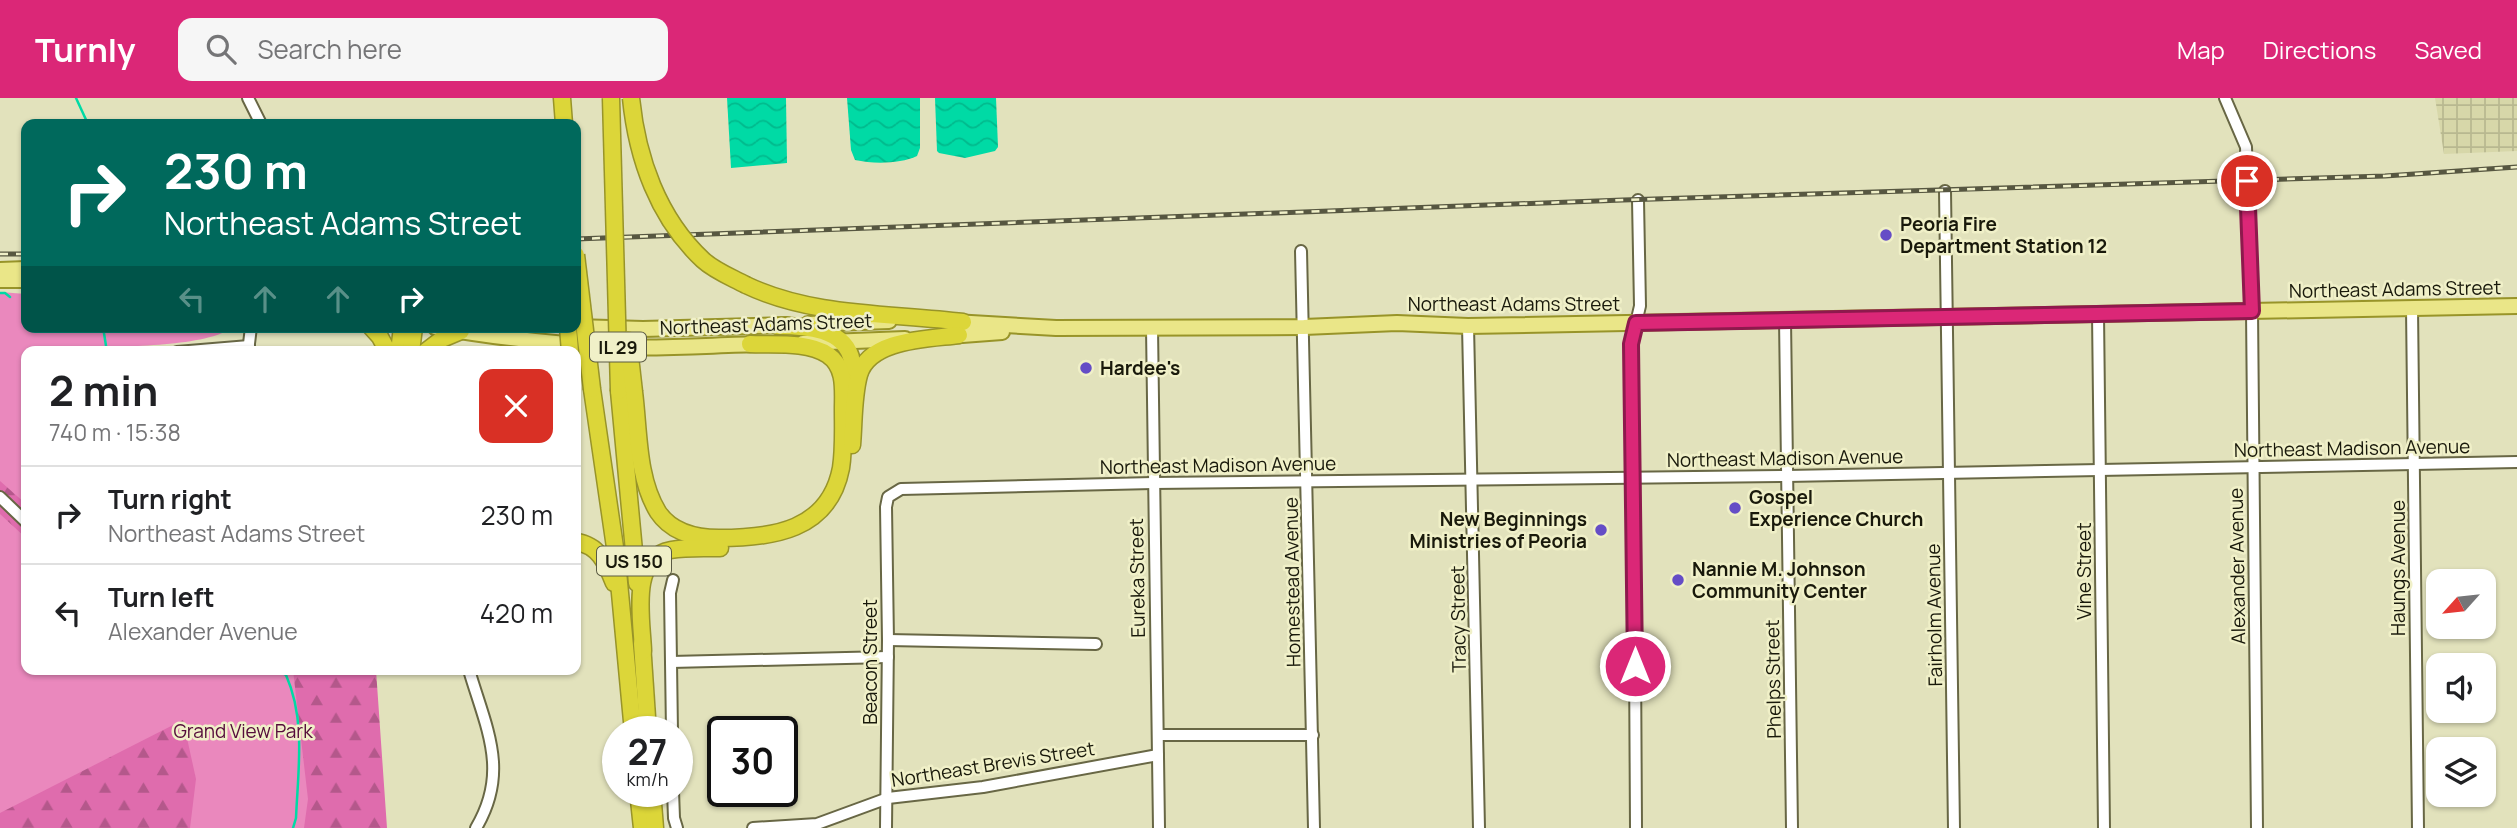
<!DOCTYPE html>
<html lang="en">
<head>
<meta charset="utf-8">
<style>
  :root { --surface:#fff; --page:#f6f6f6; --text:#202124; --muted:#757577; --line:#e0e0e0; --accent:#db2777 }
  body { margin:0; font-family:Manrope,sans-serif; background:var(--page); color:var(--text); height:100vh; display:flex; flex-direction:column; font-size:26px; white-space:nowrap }
  * { box-sizing:border-box; margin:0 }
  p { font-size:23px; color:var(--muted) }
  .icon { flex:none; width:38px; height:38px; fill:none; stroke:currentColor; stroke-width:2; stroke-linecap:round; stroke-linejoin:round }
  .map { position:relative; flex:1; overflow:hidden }
  .panel { position:absolute; left:21px; top:248px; width:560px; height:329px; display:flex; flex-direction:column; background:var(--surface); border-radius:14px; box-shadow:0 2px 5px #0004 }
  .panel>* { flex:none }
  .guide { position:absolute; left:21px; top:21px; width:560px; height:214px; border-radius:14px; box-shadow:0 2px 5px #0004; background:#00695c; color:#fff; overflow:hidden }
  .needle { width:46px; rotate:243deg }
  .tools { position:absolute; left:2426px; top:471px; display:grid; gap:14px }
  .tools a { display:grid; place-items:center; width:70px; height:70px; border-radius:14px; background:var(--surface); box-shadow:0 2px 5px #0004; font-size:35px }
  .speed { position:absolute; left:602px; top:618px; display:flex; gap:14px; font-size:35px; font-weight:700; text-align:center }
  .speed>* { display:grid; place-content:center; width:91px; height:91px; border-radius:50%; background:var(--surface); box-shadow:0 2px 5px #0004; line-height:1 }
  .speed small { font-size:18px; font-weight:400 }
  .speed .limit { border:4px solid #111; border-radius:10px; background:#fff; color:#111 }
  .pin { position:absolute; display:grid; place-items:center; width:60px; height:60px; color:#fff; margin:-30px; border:4px solid #fff; border-radius:50%; box-shadow:0 2px 7px #0007 }
  .me { position:absolute; width:77px; margin:-38px; rotate:0deg; stroke-linejoin:round; filter:drop-shadow(0 0 5px #0008) }
  .turn { display:flex; align-items:center; gap:24px; height:147px; padding:0 28px; font-size:32px }
  .turn .icon { width:91px; height:91px; stroke-width:2.5 }
  .turn b { display:block; font-size:49px; line-height:60px }
  .lanes { display:flex; align-items:center; height:66px; padding:0 28px; background:#0003; justify-content:center; gap:35px; direction:ltr }
  .lanes .off { opacity:.35 }
  .round { display:grid; place-items:center; flex:none; width:74px; height:74px; border-radius:14px; background:var(--page) }
  .summary { display:flex; align-items:center; justify-content:space-between; height:119px; padding:0 28px }
  h1 { font-size:42px; font-weight:700; line-height:52px }
  ul { padding:0; list-style:none }
  li { display:flex; align-items:center; gap:21px; height:98px; padding:0 28px; border-top:2px solid var(--line) }
  li div { flex:1 }
  li b { display:block; font-size:26px }
  li em { font-style:normal }
  header { display:flex; align-items:center; gap:42px; box-sizing:border-box; height:98px; padding:0 35px; background:var(--accent); color:#fff }
  header strong { font-size:33px }
  nav { display:flex; gap:38px; margin-inline-start:auto; font-size:24px }
  .search { width:490px; height:63px; background:var(--page); display:flex; align-items:center; gap:18px; box-sizing:border-box; padding:0 24px; border-radius:14px; color:var(--muted); font-size:26px }
  .map>svg:first-child { display:block }
  .industrial { fill:url(#industrial-grid) }
  .forest { fill:url(#forest-firs) }
  .green { fill:#ea88bd }
  .water { fill:url(#water-waves) }
  .lines { fill:none; stroke-linecap:round; stroke-linejoin:round }
  .stream { stroke:#00daa5; stroke-width:2.5 }
  .minor-casing { stroke:#686745; stroke-width:14 }
  .major-casing { stroke:#989429; stroke-width:18 }
  .highway-casing { stroke:#989429; stroke-width:19 }
  .minor { stroke:#fff; stroke-width:10 }
  .major { stroke:#eae688; stroke-width:14 }
  .highway { stroke:#dcd639; stroke-width:16 }
  .rail-casing { stroke:#575741; stroke-width:5 }
  .rail { stroke:#f0f0c8; stroke-width:2.5; stroke-dasharray:8; stroke-linecap:butt }
  .highway-bridge-casing { stroke:#989429; stroke-width:19; stroke-linecap:butt }
  .highway-bridge { stroke:#dcd639; stroke-width:16 }
  .route-casing { stroke:#8e194d; stroke-width:18 }
  .route { stroke:#db2777; stroke-width:12 }
  .poi-dot { fill:#654dc6; stroke:#f0f0c8; stroke-width:2.5 }
  .labels { text-anchor:middle; dominant-baseline:central; stroke-width:5; stroke-linejoin:round; paint-order:stroke }
  .shield { fill:#f0f0c8; stroke:#5a5a44; stroke-width:2 }
  .shield-label { font-size:18px; font-weight:bold; fill:#19190b }
  .poi-label { font-size:19px; font-weight:bold; fill:#19190b; stroke:#f0f0c8; text-anchor:start }
  .street-label { font-size:19px; fill:#19190b; stroke:#f0f0c8 }
  .park-label { font-size:19px; fill:#550c3b; stroke:#f0f0c8 }
</style>
</head>
<body>
<header>
<strong>Turnly</strong>
<div class="search"><svg class="icon" aria-label="search" viewBox="0 0 24 24"><circle cx="10" cy="10" r="6"/><path d="M15 15l6 6"/></svg>Search here</div>
<nav><a>Map</a><a>Directions</a><a>Saved</a></nav>
</header>
<div class="map">
<svg width="2517" height="730" viewBox="0 0 2517 730">
  <defs>
    <pattern id="industrial-grid" width="8" height="8" patternUnits="userSpaceOnUse" patternTransform="scale(1.75)"><rect width="8" height="8" fill="#d7d7a9"/><path d="M0 4h8M4 0v8" fill="none" stroke="#b8b890"/></pattern>
    <pattern id="forest-firs" width="22" height="20" patternUnits="userSpaceOnUse" patternTransform="scale(1.75)"><rect width="22" height="20" fill="#df6cad"/><path d="M5 1l3.5 6h-7zM16 11l3.5 6h-7z" fill="#b4588b"/></pattern>
    <pattern id="water-waves" width="16" height="10" patternUnits="userSpaceOnUse" patternTransform="scale(1.75)"><rect width="16" height="10" fill="#00daa5"/><path d="M0 5q4-4 8 0t8 0" fill="none" stroke="#01ba8d"/></pattern>
  </defs>
  <rect width="100%" height="100%" fill="#e2e2bc"/>
  <polygon class="industrial" points="2435,0 2517,0 2517,53 2444,56"/>
  <polygon class="forest" points="26,305 26,572 376,572 387,730 0,730 0,317"/>
  <g class="green">
    <path d="M0,194L26,196V229H233C208,249 123,248 89,250L84,254H26V406L0,383Z"/>
    <polygon points="0,416 26,440 26,572 293,572 308,701 304,730 190,730 196,681 183,622 0,715"/>
  </g>
  <g class="water">
    <polygon points="727,0 786,0 787,65 731,70"/>
    <path d="M847,0H920V50L917,58C900,66 873,66 855,62L851,52Z"/>
    <polygon points="935,0 996,0 998,49 995,53 965,60 939,55 937,53"/>
  </g>
  <g class="lines">
    <g class="stream">
      <polyline points="76,0 88,26"/>
      <polyline points="0,195 5,195 10,199"/>
      <polyline points="103,229 107,254"/>
      <path d="M276,572L286,577C306,622 298,672 296,720L293,730"/>
    </g>
    <g class="minor-casing">
      <g id="minor">
        <polyline points="248,0 261,26"/>
        <polyline points="2225,0 2246,49 2252,213 2257,730"/>
        <polyline points="1945,93 1954,730"/>
        <polyline points="1301,153 1314,730"/>
        <polyline points="2412,210 2418,730"/>
        <polyline points="2098,216 2104,730"/>
        <polyline points="1785,222 1792,730"/>
        <polyline points="1468,228 1479,730"/>
        <polyline points="1152,230 1159,730"/>
        <polyline points="177,254 249,248"/>
        <polyline points="248,254 251,229"/>
        <polyline points="0,399 26,424"/>
        <polyline points="888,542 1096,546"/>
        <polyline points="671,564 888,559"/>
        <path d="M469,572C486,630 510,673 476,730"/>
        <polyline points="672,634 670,495 673,482"/>
        <polyline points="1158,637 1313,637"/>
        <polyline points="673,693 674,720 677,730"/>
        <polyline points="753,730 817,726 888,700 983,689 1158,657"/>
        <polyline points="886,730 888,542 886,409 888,399 901,391 1153,385 1787,378 2517,364"/>
        <polyline points="1636,730 1634,380 1631,246 1640,208 1638,102"/>
      </g>
    </g>
    <g class="major-casing">
      <g id="major">
        <polyline points="0,172 26,171"/>
        <polyline points="0,182 26,182"/>
        <polyline points="954,224 1056,230 1304,229 1397,225 1468,228 2517,208"/>
        <polyline points="808,226 889,223"/>
        <path d="M435,229C495,239 555,247 616,249C664,251 713,247 761,246"/>
        <polyline points="576,229 643,231 787,227"/>
        <polyline points="949,238 1002,234"/>
        <polyline points="803,245 905,241"/>
      </g>
    </g>
    <g class="highway-casing">
      <g id="highway">
        <polyline points="562,0 564,26"/>
        <path d="M746,187C813,219 891,215 963,224"/>
        <path d="M778,228C804,228 847,230 852,264C853,273 852,283 852,292"/>
        <polyline points="371,229 380,239 388,254"/>
        <polyline points="399,254 402,229"/>
        <polyline points="411,254 414,229"/>
        <polyline points="425,254 442,241 461,233"/>
        <polyline points="592,291 617,463 633,634"/>
        <polyline points="619,293 637,485"/>
        <path d="M634,294C639,333 637,380 658,414C672,435 696,440 719,440C772,440 829,433 841,370C844,351 843,330 843,311C843,293 846,269 828,257C808,243 773,247 750,246"/>
        <path d="M852,347C854,324 853,299 859,277C869,241 929,241 959,237"/>
        <path d="M576,444C599,447 606,465 614,485"/>
        <polyline points="642,545 648,634"/>
        <path d="M643,553C642,522 629,460 671,452C686,449 704,450 720,450"/>
        <polyline points="638,693 642,730"/>
        <polyline points="652,693 655,730"/>
      </g>
    </g>
    <use href="#minor" class="minor"/>
    <use href="#major" class="major"/>
    <use href="#highway" class="highway"/>
    <g class="rail-casing">
      <g id="rail">
        <polyline points="576,141 1623,102 2385,78 2517,69"/>
        <polyline points="0,156 26,156"/>
      </g>
    </g>
    <use href="#rail" class="rail"/>
    <g class="highway-bridge-casing">
      <g id="highway-bridge">
        <polyline points="611,0 619,293"/>
        <path d="M631,0C637,60 658,120 703,162C715,173 731,179 746,187"/>
        <polyline points="576,157 592,291"/>
        <polyline points="568,229 570,254"/>
        <polyline points="628,241 634,294"/>
      </g>
    </g>
    <use href="#highway-bridge" class="highway-bridge"/>
  </g>
  <g class="lines">
    <g class="route-casing">
      <polyline id="route" points="1635,568 1631,246 1636,225 2252,213 2247,83"/>
    </g>
    <use href="#route" class="route"/>
  </g>
  <g class="poi-dot">
    <circle cx="1886" cy="137" r="7"/>
    <circle cx="1086" cy="270" r="7"/>
    <circle cx="1735" cy="410" r="7"/>
    <circle cx="1601" cy="432" r="7"/>
    <circle cx="1678" cy="482" r="7"/>
  </g>
  <g class="labels">
    <g class="shield">
      <rect x="590" y="234.5" width="56" height="29" rx="5"/>
      <rect x="597" y="448.5" width="74" height="29" rx="5"/>
    </g>
    <g class="shield-label">
      <text x="618" y="249">IL 29</text>
      <text x="634" y="463">US 150</text>
    </g>
    <g class="poi-label">
      <text x="1900" y="126">Peoria Fire<tspan x="1900" dy="22">Department Station 12</tspan></text>
      <text x="1100" y="270">Hardee's</text>
      <text x="1749" y="399">Gospel<tspan x="1749" dy="22">Experience Church</tspan></text>
      <text x="1587" y="421" text-anchor="end">New Beginnings<tspan x="1587" dy="22">Ministries of Peoria</tspan></text>
      <text x="1692" y="471">Nannie M. Johnson<tspan x="1692" dy="22">Community Center</tspan></text>
    </g>
    <g class="street-label">
      <text transform="translate(2395 191) rotate(-1)">Northeast Adams Street</text>
      <text x="1514" y="206">Northeast Adams Street</text>
      <text transform="translate(766 226) rotate(-2)">Northeast Adams Street</text>
      <text transform="translate(2352 350) rotate(-1)">Northeast Madison Avenue</text>
      <text transform="translate(1785 360) rotate(-1)">Northeast Madison Avenue</text>
      <text transform="translate(1218 367) rotate(-1)">Northeast Madison Avenue</text>
      <text transform="translate(2237 468) rotate(-91)">Alexander Avenue</text>
      <text transform="translate(2398 470) rotate(-90)">Haungs Avenue</text>
      <text transform="translate(2084 473) rotate(-90)">Vine Street</text>
      <text transform="translate(1137 480) rotate(-91)">Eureka Street</text>
      <text transform="translate(1292 484) rotate(-91)">Homestead Avenue</text>
      <text transform="translate(1934 517) rotate(-91)">Fairholm Avenue</text>
      <text transform="translate(1458 521) rotate(-91)">Tracy Street</text>
      <text transform="translate(870 564) rotate(-90)">Beacon Street</text>
      <text transform="translate(1773 581) rotate(-91)">Phelps Street</text>
      <text transform="translate(993 666) rotate(-9)">Northeast Brevis Street</text>
    </g>
    <g class="park-label">
      <text x="243" y="633">Grand View Park</text>
    </g>
  </g>
</svg>
<div class="tools">
<a><svg class="needle" viewBox="-14 -14 28 28"><path d="M0-13l5 13h-10z" fill="#e53935"/><path d="M0 13l5-13h-10z" fill="#757577"/></svg></a>
<a><svg class="icon" aria-label="sound" viewBox="0 0 24 24"><path d="M4 9h4l5-4v14l-5-4H4zM17 9q2 3 0 6"/></svg></a>
<a><svg class="icon" aria-label="layers" viewBox="0 0 24 24"><path d="M12 4l9 5-9 5-9-5zM3 14l9 5 9-5"/></svg></a>
</div>
<div class="speed"><div>27<small>km/h</small></div><div class="limit">30</div></div>
<div class="pin" style="left:2247px;top:83px;background:#d93025"><svg class="icon" aria-label="arrive" viewBox="0 0 24 24"><path d="M6 21V4h12l-3 4 3 4H6"/></svg></div>
<svg class="me" style="left:1635px;top:568px" viewBox="-20 -20 40 40"><circle r="17" fill="#db2777" stroke="#fff" stroke-width="3"/><path d="M0-11L8 9 0 5-8 9z" fill="#fff"/></svg>
<div class="guide">
<div class="turn"><svg class="icon" aria-label="right" viewBox="0 0 24 24"><path d="M7 20v-9h11M14 6l5 5-5 5"/></svg><div><b>230 m</b>Northeast Adams Street</div></div>
<div class="lanes"><svg class="icon off" aria-label="left" viewBox="0 0 24 24"><path d="M17 20v-9H6M10 6l-5 5 5 5"/></svg><svg class="icon off" aria-label="ahead" viewBox="0 0 24 24"><path d="M12 20V5M6 11l6-6 6 6"/></svg><svg class="icon off" aria-label="ahead" viewBox="0 0 24 24"><path d="M12 20V5M6 11l6-6 6 6"/></svg><svg class="icon" aria-label="right" viewBox="0 0 24 24"><path d="M7 20v-9h11M14 6l5 5-5 5"/></svg></div>
</div>
<section class="panel">
<div class="summary"><div><h1>2 min</h1><p>740 m · 15:38</p></div><a class="round" style="background:#d93025;color:#fff"><svg class="icon" aria-label="close" viewBox="0 0 24 24"><path d="M6 6l12 12M18 6L6 18"/></svg></a></div>
<ul>
<li><svg class="icon" aria-label="right" viewBox="0 0 24 24"><path d="M7 20v-9h11M14 6l5 5-5 5"/></svg><div><b>Turn right</b><p>Northeast Adams Street</p></div><em>230 m</em></li>
<li><svg class="icon" aria-label="left" viewBox="0 0 24 24"><path d="M17 20v-9H6M10 6l-5 5 5 5"/></svg><div><b>Turn left</b><p>Alexander Avenue</p></div><em>420 m</em></li>
</ul>
</section>
</div>
</body>
</html>
